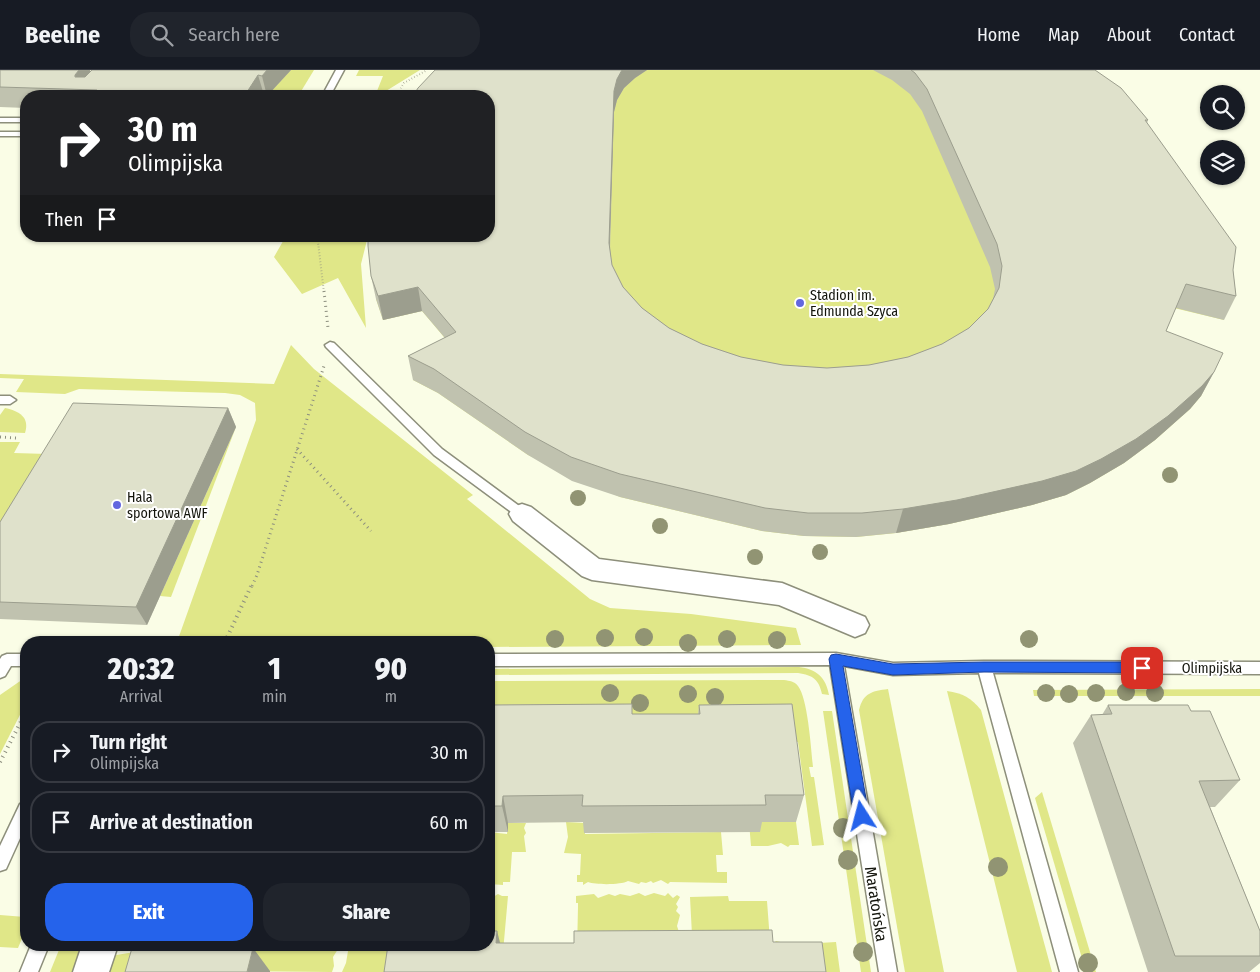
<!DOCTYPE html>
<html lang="en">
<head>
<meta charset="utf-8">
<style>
  :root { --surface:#171b24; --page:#20242c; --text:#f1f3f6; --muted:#9ea1a6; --line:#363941; --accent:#2563eb }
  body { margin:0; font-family:"Fira Sans Condensed",sans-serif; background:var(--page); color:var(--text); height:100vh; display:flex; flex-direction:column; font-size:19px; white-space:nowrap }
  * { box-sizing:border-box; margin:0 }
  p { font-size:16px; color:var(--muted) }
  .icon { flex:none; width:28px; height:28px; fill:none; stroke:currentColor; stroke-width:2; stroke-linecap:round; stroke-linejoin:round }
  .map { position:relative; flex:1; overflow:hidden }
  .side { position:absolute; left:20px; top:566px; width:475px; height:315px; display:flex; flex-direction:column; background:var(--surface); border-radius:20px; box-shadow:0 1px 4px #0004 }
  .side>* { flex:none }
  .top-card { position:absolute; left:20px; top:20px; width:475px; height:152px; border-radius:20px; box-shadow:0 1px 4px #0004; background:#202124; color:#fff; overflow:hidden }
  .fabs { position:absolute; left:1200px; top:15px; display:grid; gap:10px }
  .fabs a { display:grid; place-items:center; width:45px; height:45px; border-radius:50%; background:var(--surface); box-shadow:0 1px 4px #0004; font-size:25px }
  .pin { position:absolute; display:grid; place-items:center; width:42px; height:42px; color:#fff; margin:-21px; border-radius:10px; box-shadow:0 2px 8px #0006 }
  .me { position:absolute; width:55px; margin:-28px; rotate:351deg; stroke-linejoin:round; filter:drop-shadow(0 0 4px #0008) }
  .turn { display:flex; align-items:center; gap:18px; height:105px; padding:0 25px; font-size:22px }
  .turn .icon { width:65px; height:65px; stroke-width:2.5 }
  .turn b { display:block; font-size:35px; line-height:42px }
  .then { display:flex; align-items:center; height:48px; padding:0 25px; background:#0003; gap:10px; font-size:19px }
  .eta { display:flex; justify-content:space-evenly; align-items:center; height:85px; text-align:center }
  .eta b { font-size:30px; font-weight:800; line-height:35px }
  .primary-button { display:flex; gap:10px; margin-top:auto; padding:10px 25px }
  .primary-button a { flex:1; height:58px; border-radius:20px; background:var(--accent); color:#fff; font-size:20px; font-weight:800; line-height:58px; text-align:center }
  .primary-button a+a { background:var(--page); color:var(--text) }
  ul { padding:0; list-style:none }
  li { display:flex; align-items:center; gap:15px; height:62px; margin:0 10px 8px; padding:0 15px; border:2px solid var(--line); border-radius:20px }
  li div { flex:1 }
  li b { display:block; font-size:19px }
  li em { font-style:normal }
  header { display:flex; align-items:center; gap:30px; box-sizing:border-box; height:70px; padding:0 25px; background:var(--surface); border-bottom:1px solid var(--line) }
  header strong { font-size:24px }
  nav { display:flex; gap:28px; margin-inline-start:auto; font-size:18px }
  .search { width:350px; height:45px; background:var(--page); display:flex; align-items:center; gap:12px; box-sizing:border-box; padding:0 18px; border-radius:20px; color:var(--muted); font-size:19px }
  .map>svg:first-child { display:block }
  .green { fill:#e0e788 }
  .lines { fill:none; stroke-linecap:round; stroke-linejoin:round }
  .lane-casing { stroke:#8d8f7b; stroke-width:3 }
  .street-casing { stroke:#8d8f7b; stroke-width:3 }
  .path-far2 { stroke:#8d8f7f; stroke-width:2; stroke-dasharray:0.5 2.5; stroke-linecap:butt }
  .path-far1 { stroke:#8d8f7f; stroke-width:3; stroke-dasharray:1 4; stroke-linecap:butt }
  .path { stroke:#8d8f7f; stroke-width:4; stroke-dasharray:1 4.5; stroke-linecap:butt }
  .lane { fill:#fff; fill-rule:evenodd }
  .street { fill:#fff; fill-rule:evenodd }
  .tree { fill:#919473 }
  .wall { fill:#c0c2af }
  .shaded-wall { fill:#9c9e8e }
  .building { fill:#dfe1cb; stroke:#9c9e8e }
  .route { fill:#2563eb; stroke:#184099 }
  .poi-dot { fill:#6367df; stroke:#fff; stroke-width:2 }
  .labels { text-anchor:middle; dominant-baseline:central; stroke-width:4; stroke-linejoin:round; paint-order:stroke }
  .poi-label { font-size:14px; fill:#13140c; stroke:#fff; text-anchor:start }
  .street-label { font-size:14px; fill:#13140c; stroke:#fff }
  .near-street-label { font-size:16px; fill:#13140c; stroke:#fff }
</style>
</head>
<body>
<header>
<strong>Beeline</strong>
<div class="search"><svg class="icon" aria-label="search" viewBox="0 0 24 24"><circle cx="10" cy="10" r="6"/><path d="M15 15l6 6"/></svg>Search here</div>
<nav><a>Home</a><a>Map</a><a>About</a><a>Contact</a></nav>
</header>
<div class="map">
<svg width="1260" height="902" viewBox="0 0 1260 902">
  <rect width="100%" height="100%" fill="#fafde6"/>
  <g class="green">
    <polygon points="290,0 314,0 300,23 270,22"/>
    <polygon points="359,0 420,0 386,21 382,26 375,26 383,6 356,6"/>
    <polygon points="501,0 1010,0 1224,250 1174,238 1155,284 1210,306 1201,326 1190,339 1155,370 1124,393 1090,413 1066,425 1032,435 949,454 896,463 856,467 804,466 762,461 620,427 528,385 438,323 413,310 460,286 422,241 383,250 376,229 489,166 489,26"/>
    <polygon points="286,166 368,166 361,194 366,258 338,208 302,224 274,187"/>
    <polygon points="291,275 314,299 473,425 467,429 590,529 610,538 691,544 796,558 801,575 489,577 489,572 177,572 256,350 255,333 240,325 225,323 79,319 65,324 16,322 24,309 0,308 0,304 274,314"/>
    <path d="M5,338C19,341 30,347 25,363L0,362V345Z"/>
    <polygon points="236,357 171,527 160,526"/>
    <polygon points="0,372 20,372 14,383 48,384 0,463"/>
    <path d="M799,597C816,599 826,607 829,625L822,624C819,610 813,605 798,603L489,605V599Z"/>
    <polygon points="26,607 26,633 0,684 0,625"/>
    <path d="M784,610C790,611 794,611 798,616C808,629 811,679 813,697H809L811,707H814L824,775L812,776L798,672L489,664V611Z"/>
    <path d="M888,619L944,902H905L859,640C863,623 872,621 888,619Z"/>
    <polygon points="1260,619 1260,626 1034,626 1033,620"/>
    <path d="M947,621C963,623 971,628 981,640L1052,902H1017Z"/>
    <polygon points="823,641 832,641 871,902 861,902"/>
    <polygon points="1042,722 1096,902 1086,902 1035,728"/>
    <path d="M566,752L585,753V764L721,762L723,785H716L717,802H727V813L670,812L668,814L661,810L653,813L651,811L646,813L641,812L639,814L628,811C621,815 596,815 588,812L583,815V812H577V805H580L581,784L564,783L568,767Z"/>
    <polygon points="749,752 796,752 799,775 790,775 788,777 781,773 768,776 751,776"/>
    <polygon points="508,753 526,753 524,758 526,763 524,766 526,782 512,782 510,812 503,812 503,815 489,814 489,762 507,764"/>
    <polygon points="639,823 645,826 654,823 665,826 668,823 673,828 677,825 680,827 676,834 678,837 676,841 680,845 677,856 680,865 577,882 578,836 578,833 576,833 576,826 594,824 598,828 609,824 615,826 620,824 630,826"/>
    <polygon points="489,824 493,827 498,824 502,826 508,826 503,882 398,902 342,902 346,893 349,875 489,875"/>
    <path d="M728,826L729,831H767L770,871L774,873L776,871C785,874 795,870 802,874L836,872L840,902H814L693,884L690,827Z"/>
    <polygon points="0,845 25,847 26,845 26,859 18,878 0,877"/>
    <polygon points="61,875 83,875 74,902 50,902"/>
    <polygon points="178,875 205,875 197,902 104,902 110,886"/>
    <polygon points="236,875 340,875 340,876 333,887 334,896 332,902 230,901"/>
  </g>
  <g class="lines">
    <g class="lane-casing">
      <g id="lane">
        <polygon points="336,0 344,0 330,26 322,26"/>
        <rect x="0" y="48" width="26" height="4"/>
        <rect x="0" y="62" width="26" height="4"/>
        <polygon points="330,272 334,273 442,379 526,441 528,444 526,447 518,447 434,385 326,277 325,275"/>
        <polygon points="0,326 10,326 16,330 10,334 0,334"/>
        <polygon points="836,583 893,593 984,591 1260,592 1260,604 993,603 1078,902 1060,902 979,603 893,605 844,596 897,902 879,902 830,595 489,596 489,584"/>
        <polygon points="7,584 26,584 26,596 11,596 5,606 0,608 0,589 2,586"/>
        <polygon points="26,732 26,755 6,799 0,801 0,776 20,734"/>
        <polygon points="31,875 49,875 38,902 20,902"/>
      </g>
    </g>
    <g class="street-casing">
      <g id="street">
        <polygon points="522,434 531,437 599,489 782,513 865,547 869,555 865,563 855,567 779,535 592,510 582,506 513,451 509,444 513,437"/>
        <polygon points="82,875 118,875 109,902 73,902"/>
      </g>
    </g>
    <g class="path-far2">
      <polyline points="274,26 305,25"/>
      <polyline points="396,26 404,13 427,0"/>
      <polyline points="322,166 318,172 324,223"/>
    </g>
    <g class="path-far1">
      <polyline points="324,221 328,258"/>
      <polyline points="0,367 16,368"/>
      <polyline points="297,379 371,461"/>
      <polyline points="252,516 257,505 324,296"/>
    </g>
    <g class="path">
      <polyline points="225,572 252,514"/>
      <polyline points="0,692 26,642"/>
    </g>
    <use href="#lane" class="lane"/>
    <use href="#street" class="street"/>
  </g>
  <g class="tree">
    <circle cx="1170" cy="405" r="8"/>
    <circle cx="578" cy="428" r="8"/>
    <circle cx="660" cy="456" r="8"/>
    <circle cx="820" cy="482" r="8"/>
    <circle cx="755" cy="487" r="8"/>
    <circle cx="644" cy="567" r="9"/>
    <circle cx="605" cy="568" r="9"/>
    <circle cx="555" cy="569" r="9"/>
    <circle cx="727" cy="569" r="9"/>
    <circle cx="1029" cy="569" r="9"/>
    <circle cx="777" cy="570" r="9"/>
    <circle cx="688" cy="573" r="9"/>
    <circle cx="1126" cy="622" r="9"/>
    <circle cx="610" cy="623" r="9"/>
    <circle cx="1046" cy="623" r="9"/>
    <circle cx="1096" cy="623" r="9"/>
    <circle cx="1155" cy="623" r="9"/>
    <circle cx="688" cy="624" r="9"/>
    <circle cx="1069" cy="624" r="9"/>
    <circle cx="715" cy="627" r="9"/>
    <circle cx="640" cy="633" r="9"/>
    <circle cx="843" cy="758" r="10"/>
    <circle cx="848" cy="790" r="10"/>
    <circle cx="998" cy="797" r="10"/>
    <circle cx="863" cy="882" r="10"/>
    <circle cx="1088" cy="893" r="10"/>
  </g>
  <g class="wall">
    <polygon points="0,0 90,0 91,2 92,0 291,0 267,26 264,25 263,26 26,26 26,38 0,37"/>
    <polygon points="435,0 647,0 635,8 624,18 617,30 614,42 610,180 612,195 623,217 642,238 669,258 702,274 741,287 783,295 827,298 869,295 908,287 942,274 969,258 988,239 993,229 995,219 990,197 922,41 910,24 892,10 873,0 1095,0 1148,50 1147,53 1233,200 1236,226 1224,250 1176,238 1166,261 1214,302 1201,326 1190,339 1155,370 1124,393 1090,413 1066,425 1032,435 949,454 896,463 856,467 804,466 762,461 620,427 572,411 528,385 438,323 413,310 408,286 445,268 422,241 383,250 376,229 371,206 489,166"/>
    <polygon points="228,338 236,357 147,555 0,549 0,452"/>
    <polygon points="489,635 632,644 698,644 699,635 804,725 796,752 762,752 760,762 584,763 583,752 508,753 508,762 489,762"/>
    <polygon points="1108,635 1191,641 1240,710 1215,737 1210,737 1260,861 1260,893 1249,902 1148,902 1073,673 1091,645 1102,645"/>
  </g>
  <g class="shaded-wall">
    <polygon points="79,0 90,0 94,11 80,19 75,5"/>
    <polygon points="267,0 291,0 267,26 262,6"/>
    <polygon points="622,0 647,0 635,8 624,18 617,30 614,42 609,197 609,173 614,21 617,9"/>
    <polygon points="258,5 264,25 263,26 248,26 247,22"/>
    <polygon points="418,217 422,241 383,250 378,226"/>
    <polygon points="1214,302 1201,326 1190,339 1155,370 1124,393 1090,413 1066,425 1032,435 949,454 896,463 903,439"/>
    <polygon points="228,338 236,357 147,555 136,537"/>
    <polygon points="503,726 508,753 508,762 502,736"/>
    <polygon points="497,861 503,884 496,873"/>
    <polygon points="253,878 270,901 270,902 247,902"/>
  </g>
  <g class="building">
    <polygon points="0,0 79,0 75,5 75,7 85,7 92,0 267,0 262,6 258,5 247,22 239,22 236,26 91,26 97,20 0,17"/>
    <polygon points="435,0 622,0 617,9 614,21 609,173 612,195 623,217 642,238 669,258 702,274 741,287 783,295 827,298 869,295 908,287 942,274 969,258 988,239 999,218 1002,196 997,174 927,19 915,3 911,0 1095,0 1121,18 1148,50 1145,50 1236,177 1233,200 1236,226 1186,214 1166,261 1223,283 1214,302 1202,316 1168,346 1136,369 1101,389 1076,401 1042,411 957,430 903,439 862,443 808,443 765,438 620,404 571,387 525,362 434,299 408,286 456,262 418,217 378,226 371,206 368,176 368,166 489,166 489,26 413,26 418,18"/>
    <polygon points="73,333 228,338 136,537 0,532 0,452"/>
    <polygon points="632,634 632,644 700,644 699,635 792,634 804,725 765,725 766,735 582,736 583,725 503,726 502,736 489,736 489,635"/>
    <polygon points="1108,635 1188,635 1191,641 1210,641 1240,710 1199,711 1260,861 1260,886 1175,886 1091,645 1112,644"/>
    <polygon points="772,860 773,872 822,872 826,902 384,902 388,875 489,875 489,861 497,861 496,873 574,873 574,861"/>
    <polygon points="132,878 253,878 247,902 125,902"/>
  </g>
  <polygon class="route" points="836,584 893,594 984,592 1142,592 1146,594 1148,598 1146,601 1142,603 984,602 893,605 843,596 869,746 867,750 862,752 857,750 854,746 829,589 831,585"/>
  <g class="poi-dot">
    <circle cx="800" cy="233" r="5"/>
    <circle cx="117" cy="435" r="5"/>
  </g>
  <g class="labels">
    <g class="poi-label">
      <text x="810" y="225">Stadion im.<tspan x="810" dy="16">Edmunda Szyca</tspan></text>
      <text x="127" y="427">Hala<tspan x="127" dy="16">sportowa AWF</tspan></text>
    </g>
    <g class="street-label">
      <text x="1212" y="598">Olimpijska</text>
    </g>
    <g class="near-street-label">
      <text transform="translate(876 834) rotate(81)">Maratońska</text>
    </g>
  </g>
</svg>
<div class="fabs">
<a><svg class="icon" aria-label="search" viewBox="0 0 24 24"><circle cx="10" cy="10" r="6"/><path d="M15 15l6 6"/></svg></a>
<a><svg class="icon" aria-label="layers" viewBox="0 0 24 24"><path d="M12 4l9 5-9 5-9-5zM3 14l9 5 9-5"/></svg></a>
</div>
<div class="pin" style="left:1142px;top:598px;background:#d93025"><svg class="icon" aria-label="arrive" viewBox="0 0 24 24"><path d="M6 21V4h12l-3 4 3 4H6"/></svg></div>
<svg class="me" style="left:862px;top:746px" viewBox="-20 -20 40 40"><path d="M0-17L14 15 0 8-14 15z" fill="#2563eb" stroke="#fff" stroke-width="4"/></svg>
<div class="top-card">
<div class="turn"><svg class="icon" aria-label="right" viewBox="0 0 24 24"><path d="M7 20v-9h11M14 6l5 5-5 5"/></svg><div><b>30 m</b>Olimpijska</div></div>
<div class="then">Then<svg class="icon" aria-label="arrive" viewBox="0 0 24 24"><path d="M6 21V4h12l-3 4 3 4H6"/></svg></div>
</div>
<section class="side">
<div class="eta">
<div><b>20:32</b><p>Arrival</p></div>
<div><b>1</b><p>min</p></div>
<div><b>90</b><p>m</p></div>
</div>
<ul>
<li><svg class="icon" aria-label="right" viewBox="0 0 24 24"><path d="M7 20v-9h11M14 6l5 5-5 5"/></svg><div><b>Turn right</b><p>Olimpijska</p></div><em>30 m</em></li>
<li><svg class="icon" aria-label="arrive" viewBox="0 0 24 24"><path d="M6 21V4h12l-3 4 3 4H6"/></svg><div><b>Arrive at destination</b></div><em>60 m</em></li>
</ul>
<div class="primary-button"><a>Exit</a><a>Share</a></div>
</section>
</div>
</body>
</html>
